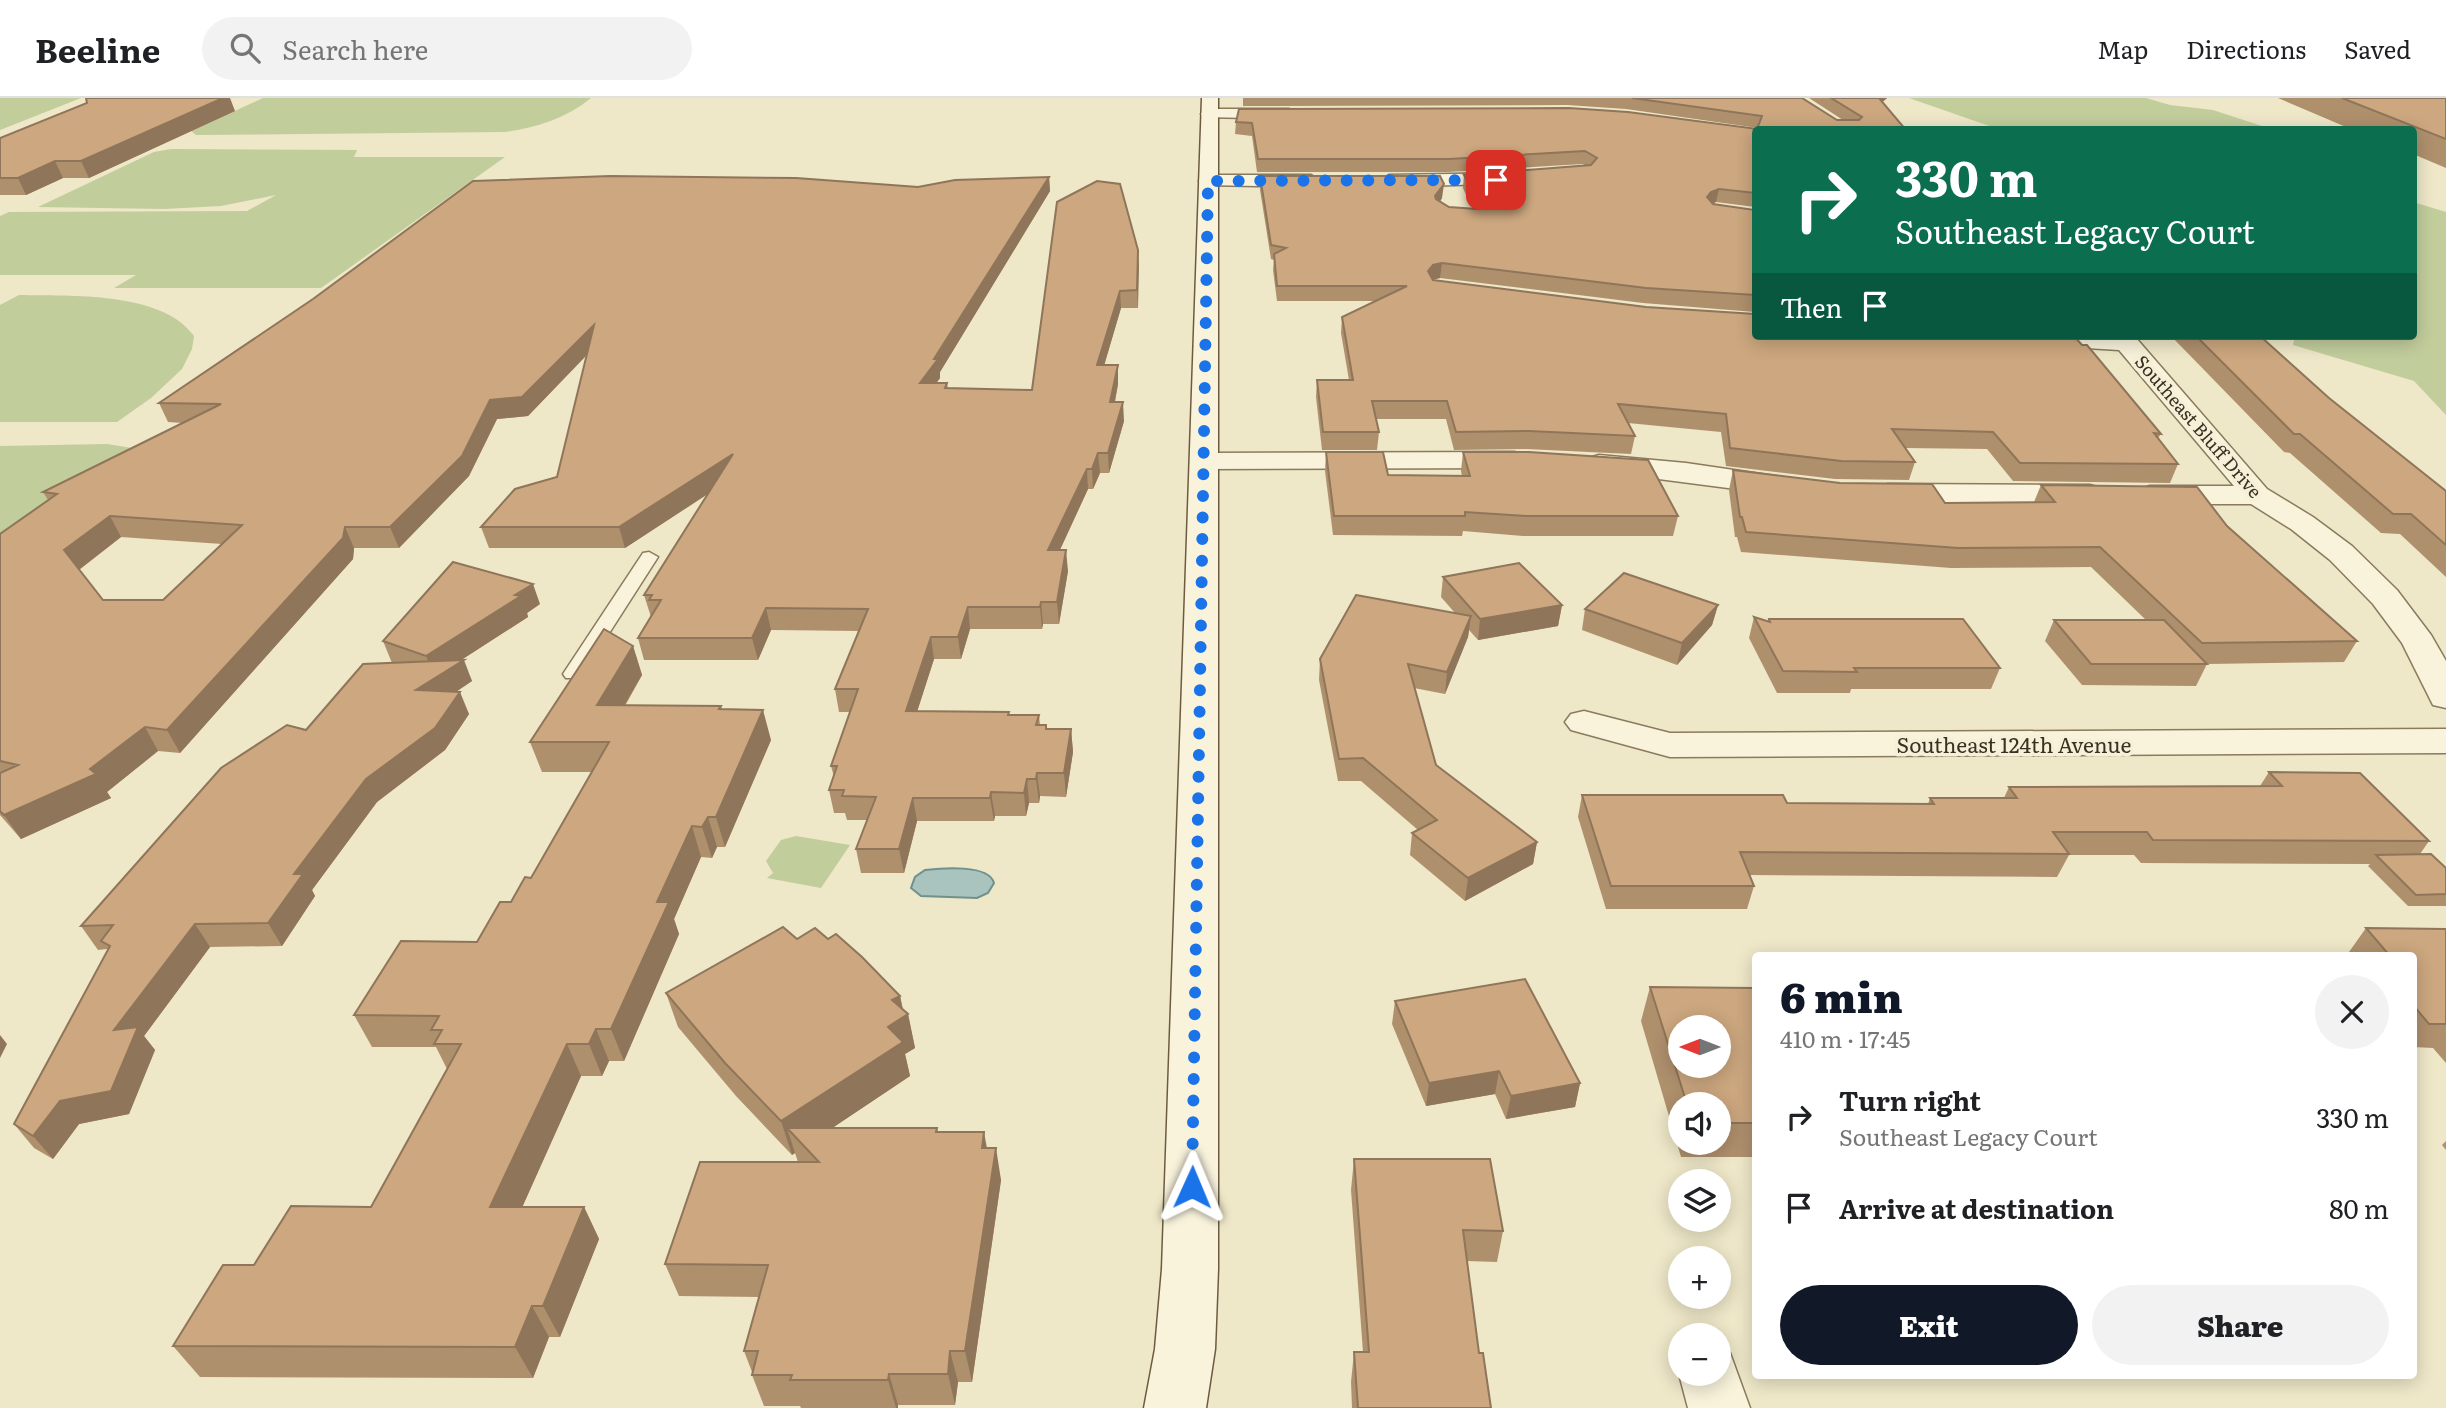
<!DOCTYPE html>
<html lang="en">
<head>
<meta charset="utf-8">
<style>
  :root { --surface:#fff; --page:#f2f2f2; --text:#202124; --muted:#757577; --line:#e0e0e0; --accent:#111827 }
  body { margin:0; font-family:Literata,serif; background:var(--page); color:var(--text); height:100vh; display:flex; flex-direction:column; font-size:26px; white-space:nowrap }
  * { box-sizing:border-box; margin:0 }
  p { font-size:23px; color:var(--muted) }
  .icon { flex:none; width:38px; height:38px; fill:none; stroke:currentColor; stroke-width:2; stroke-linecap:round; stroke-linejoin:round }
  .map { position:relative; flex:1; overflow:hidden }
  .panel { position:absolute; left:1752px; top:854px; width:665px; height:427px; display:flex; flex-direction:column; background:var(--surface); border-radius:7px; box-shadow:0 4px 18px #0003 }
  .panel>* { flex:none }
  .hud { position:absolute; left:1752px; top:28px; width:665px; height:214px; border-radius:7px; box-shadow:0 4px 18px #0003; background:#0b6e4f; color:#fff; overflow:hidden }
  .needle { width:46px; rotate:270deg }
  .buttons { position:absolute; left:1668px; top:917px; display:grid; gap:14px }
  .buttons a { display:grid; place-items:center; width:63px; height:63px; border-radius:50%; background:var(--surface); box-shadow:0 4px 18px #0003; font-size:35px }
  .pin { position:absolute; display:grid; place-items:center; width:60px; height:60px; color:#fff; margin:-30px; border-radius:14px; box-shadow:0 4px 10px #0006 }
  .me { position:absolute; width:77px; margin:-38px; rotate:1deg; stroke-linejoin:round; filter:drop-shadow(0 0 5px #0008) }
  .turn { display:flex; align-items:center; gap:24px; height:147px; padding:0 28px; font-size:32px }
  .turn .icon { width:91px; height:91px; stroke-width:2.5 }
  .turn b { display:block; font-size:49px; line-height:60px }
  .then { display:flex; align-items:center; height:66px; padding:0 28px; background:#0003; gap:14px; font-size:26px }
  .round { display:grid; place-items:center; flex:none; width:74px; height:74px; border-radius:37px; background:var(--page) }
  .overview { display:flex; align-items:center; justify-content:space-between; height:119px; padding:0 28px }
  h1 { font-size:42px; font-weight:800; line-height:52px; color:var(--accent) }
  .primary-button { display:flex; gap:14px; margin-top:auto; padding:14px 28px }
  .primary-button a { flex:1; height:80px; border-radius:42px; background:var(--accent); color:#fff; font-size:28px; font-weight:800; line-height:80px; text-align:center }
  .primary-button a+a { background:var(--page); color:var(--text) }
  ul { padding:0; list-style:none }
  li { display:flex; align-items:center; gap:21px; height:91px; padding:0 28px }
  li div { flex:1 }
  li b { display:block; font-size:26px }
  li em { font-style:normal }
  header { display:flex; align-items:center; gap:42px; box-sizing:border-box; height:98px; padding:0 35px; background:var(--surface); border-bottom:2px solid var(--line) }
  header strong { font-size:33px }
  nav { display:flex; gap:38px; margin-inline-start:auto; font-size:24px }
  .search { width:490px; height:63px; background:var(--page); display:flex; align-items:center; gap:18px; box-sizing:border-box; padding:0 24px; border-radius:38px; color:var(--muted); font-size:26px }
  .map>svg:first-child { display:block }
  .green { fill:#c2cd9c }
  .water { fill:#a9c3be; stroke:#70918c; stroke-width:2 }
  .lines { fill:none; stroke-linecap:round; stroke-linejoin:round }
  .service-casing { stroke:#8b7a5d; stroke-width:3 }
  .minor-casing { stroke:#8b7a5d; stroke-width:3 }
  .secondary-casing { stroke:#6d5b40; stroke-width:3 }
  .service { fill:#f9f3dc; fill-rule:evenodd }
  .minor { fill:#f9f3dc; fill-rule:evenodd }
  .secondary { fill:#f9f3dc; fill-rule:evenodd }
  .wall { fill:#af906d; fill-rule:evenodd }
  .shaded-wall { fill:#8f7559 }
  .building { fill:#cca77f; stroke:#8f7559; stroke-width:2; fill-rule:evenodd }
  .route { stroke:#1a73e8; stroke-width:12; stroke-dasharray:0 21.6 }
  .labels { text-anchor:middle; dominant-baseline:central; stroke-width:7; stroke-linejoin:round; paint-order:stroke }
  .far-street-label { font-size:18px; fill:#3b3021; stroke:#f6f0d8 }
  .street-label { font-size:21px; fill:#3b3021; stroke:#f6f0d8 }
</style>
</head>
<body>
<header>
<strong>Beeline</strong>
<div class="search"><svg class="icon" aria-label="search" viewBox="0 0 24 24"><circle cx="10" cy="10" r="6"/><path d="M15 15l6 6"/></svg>Search here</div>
<nav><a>Map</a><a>Directions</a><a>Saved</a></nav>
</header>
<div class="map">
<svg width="2446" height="1310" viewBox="0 0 2446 1310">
  <rect width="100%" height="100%" fill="#eee7c8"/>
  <g class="green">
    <polygon points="0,0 81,0 0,32"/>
    <path d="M263,0H591C567,20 533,31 503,34L196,37L191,33Z"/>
    <polygon points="1909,0 2146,0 2170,7 2213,12 2271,31 1998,31"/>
    <polygon points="171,51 357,52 354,59 505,59 321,190 114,190 136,177 0,177 0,118 9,114 247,113 276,97 221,108 164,111 38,109 154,54"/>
    <polygon points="2413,104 2446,114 2446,317 2414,283 2293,247 2295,238 2413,238"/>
    <path d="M19,197C69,198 162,193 194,238L192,251L182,271L151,300L117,324H0V207Z"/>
    <polygon points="107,346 132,350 0,443 0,348"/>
    <polygon points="796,738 850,747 821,790 767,780 773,775 766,763 781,742"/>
  </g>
  <path class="water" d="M925,772C942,770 989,766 994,785L988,795L977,800L921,798L911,790L915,779Z"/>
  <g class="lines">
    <g class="service-casing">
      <polygon id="service" points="649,454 658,459 583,576 580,580 566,580 563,576 643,455"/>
    </g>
    <g class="minor-casing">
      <g id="minor">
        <polygon points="1209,11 1289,11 1297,16 1289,21 1203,19 1201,16 1203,13"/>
        <polygon points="1514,75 1521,77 1523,81 1521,85 1389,89 1380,83 1389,77"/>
        <polygon points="1208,77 1311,77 1320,83 1311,89 1201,87 1199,83 1201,79"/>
        <polygon points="1989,238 2136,240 2267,391 2313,419 2352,448 2397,492 2431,537 2446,563 2446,610 2433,607 2402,545 2373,506 2330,462 2291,431 2251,406 2150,406 2140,403 2135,397 2140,391 2150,388 2234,388 2119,252 2001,245 1993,243"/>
        <polygon points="1514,354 1524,356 1528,362 1524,368 1514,370 1204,371 1194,369 1190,363 1194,357 1204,355"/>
        <polygon points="1599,357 1686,365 1782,379 1792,382 1797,388 1792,394 1782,397 1589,372 1585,366 1589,360"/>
        <polygon points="1888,386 2090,387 2100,390 2105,396 2100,402 2090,405 1888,404 1878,401 1873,395 1878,389"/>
        <polygon points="1584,613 1670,635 2446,631 2446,655 1670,659 1571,632 1565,624 1571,616"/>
        <polygon points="1718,1251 1730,1255 1750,1310 1688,1310 1679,1276 1680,1273 1680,1276 1718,1276"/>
      </g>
    </g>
    <g class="secondary-casing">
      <polygon id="secondary" points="1202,0 1218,0 1218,1171 1215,1251 1206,1310 1144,1310 1155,1251 1162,1171"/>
    </g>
    <use href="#service" class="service"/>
    <use href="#minor" class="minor"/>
    <use href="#secondary" class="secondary"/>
  </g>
  <g class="wall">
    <polygon points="1243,0 1802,0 1837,22 1843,22 1809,0 1887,0 1882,4 1906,32 1755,32 1755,109 1716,104 1713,106 1755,112 1755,214 1643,205 1440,180 1433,182 2161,336 2158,340 2178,366 2170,385 2013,383 1987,351 1905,350 1915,364 1909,382 1835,381 1726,368 1721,334 1628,325 1635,338 1631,356 1526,351 1454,352 1446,321 1376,321 1379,334 1377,352 1322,352 1316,299 1317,282 1349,282 1341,235 1342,219 1375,203 1277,203 1273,172 1274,162 1271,161 1260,92 1260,78 1442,100 1440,104 1449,109 1477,111 1493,107 1467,99 1463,90 1464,77 1585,68 1583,66 1448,74 1257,74 1252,38 1235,36 1236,24 1758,30 1626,11 1567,7 1243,8"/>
    <polygon points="2278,0 2446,0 2446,70 2413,56 2413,32 2353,32"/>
    <polygon points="235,13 89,80 63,80 26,97 0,97 0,40"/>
    <path d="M1049,79L1050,93L940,274V280L936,285H947L948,290L1032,292L1138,152V210H1121L1104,267H1118V286L1115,304L1124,323L1109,375H1100L1093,391H1088L1060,452L1068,473L1059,526H1043L1042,531H970L961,561H934L917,613L1009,614V617H1039L1040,627L1047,631H1071L1073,654L1066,699L1040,698L1039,705H1029L1026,718H995L994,723H917L904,775H861L856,751L867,722H847L845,715H834L829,692L834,679L831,668L850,614H839L835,591L859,533L771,532L758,562H644L638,540L651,519L644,497L708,396L625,450H489L481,429L557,379L587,257L528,318L497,321L469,378L399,450H354L353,461L180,655L158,653L107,694L111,700L21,741L0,717V436L48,402L43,394L183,325L168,324L159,305L918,89ZM121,439L222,446L163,502H103L79,472Z"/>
    <polygon points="2171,238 2260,238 2329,300 2446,393 2446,479 2400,436 2381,435 2290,355 2284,354"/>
    <polygon points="1326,354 1388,377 1462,378 1461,373 1463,354 1678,418 1673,438 1523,438 1463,433 1462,438 1333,437 1325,373"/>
    <polygon points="1733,372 1945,405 2034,404 2041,387 2227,428 2357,543 2344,564 2207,566 2196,588 2082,587 2045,543 2054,522 2146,522 2091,469 1951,470 1741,454 1737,439 1735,439 1729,392"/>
    <polygon points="1443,479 1562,507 1558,528 1478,542 1469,532 1468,539 1445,596 1414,590 1436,667 1537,744 1533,766 1465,803 1410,757 1412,735 1418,732 1361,683 1338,683 1319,582 1320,561 1455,515 1441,499"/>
    <polygon points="540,506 527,515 528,519 461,562 472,583 456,594 469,616 445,652 377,704 312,792 315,798 282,848 210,849 144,938 155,952 129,1016 79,1026 53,1061 34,1050 14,1026 107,853 107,851 98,852 81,828 306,632 392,565 383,543"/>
    <polygon points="1718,507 1712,527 1677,567 1582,532 1585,511"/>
    <polygon points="1754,519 1768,523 1769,521 2000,570 1991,591 1851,591 1850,595 1777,595 1749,540"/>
    <polygon points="633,548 642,577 625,608 721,608 722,611 771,642 725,749 717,749 712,760 701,759 674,821 679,836 624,963 609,963 602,978 581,978 522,1109 584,1109 599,1141 560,1239 549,1239 533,1280 200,1279 173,1248 254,1167 371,1109 447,971 436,949 372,949 354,917 477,844 531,780 592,674 542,674 530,644"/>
    <polygon points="2269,674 2429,743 2420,756 2446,770 2446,808 2408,808 2368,768 2370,766 2141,765 2134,757 2069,757 2057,779 1750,777 1754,788 1747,811 1606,811 1578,719 1582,697 1787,705 1928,706 1930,700 2004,700 2009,689 2260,688"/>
    <polygon points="2366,830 2446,831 2446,965 2433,950 2413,949 2413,858 2353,858 2349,854"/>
    <polygon points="797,841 828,841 900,898 903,911 908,916 915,950 905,956 910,978 832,1030 937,1030 938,1034 987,1050 1001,1082 972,1284 958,1284 955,1307 898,1307 898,1310 801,1310 800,1308 764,1308 752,1277 752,1274 744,1253 759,1199 679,1198 665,1166 798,1064 795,1055 792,1057 736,998 678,929 666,895"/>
    <path d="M1650,889L1755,890V1059H1681L1641,923ZM1680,1006H1718V1045H1680Z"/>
    <polygon points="1395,903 1580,985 1575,1009 1506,1021 1495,996 1426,1008 1392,926"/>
    <polygon points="2446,1043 2446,1052 2442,1047"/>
    <polygon points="1354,1061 1503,1133 1497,1164 1467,1163 1479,1255 1491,1310 1352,1310 1351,1284 1354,1254 1363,1254 1351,1092"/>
  </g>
  <g class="shaded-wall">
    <polygon points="223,0 230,0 235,13 89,80 81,63"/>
    <polygon points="1878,0 1887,0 1875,11"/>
    <polygon points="55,63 63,80 26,97 18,80"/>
    <polygon points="1049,79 1050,93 940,274 940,280 923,304 920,285"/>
    <polygon points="1444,86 1442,100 1434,112 1435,98"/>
    <polygon points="1719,91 1716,104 1708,107 1707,99 1711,94"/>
    <polygon points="1138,152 1139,168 1138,210 1137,192"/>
    <polygon points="1442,165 1440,180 1431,182 1428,173 1433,167"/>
    <polygon points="1120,193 1121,210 1099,285 1097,267"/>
    <polygon points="594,227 599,244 528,318 497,321 469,378 399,450 390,429 490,302"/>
    <polygon points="1118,267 1118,286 1111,323 1110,304"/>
    <polygon points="1123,304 1124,323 1109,375 1108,355"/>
    <polygon points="1098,355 1100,375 1093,391 1092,371"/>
    <polygon points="733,356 738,376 625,450 619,429"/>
    <polygon points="1087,371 1088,391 1050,473 1048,452"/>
    <polygon points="110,418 121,439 76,474 64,452"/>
    <polygon points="345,429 354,450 353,461 180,655 167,632"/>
    <polygon points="1066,452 1068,473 1059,526 1057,504"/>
    <polygon points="533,486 540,506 527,515 528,519 435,579 426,558"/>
    <polygon points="1041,504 1043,526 1042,531 1040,509"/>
    <polygon points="1562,507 1558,528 1478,542 1480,521"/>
    <polygon points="1718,507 1712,527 1677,567 1682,545"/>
    <polygon points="968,509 970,531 961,561 958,539"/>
    <polygon points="766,510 771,532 758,562 752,540"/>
    <polygon points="1471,518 1468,539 1445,596 1447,574"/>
    <polygon points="931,539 934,561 910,636 906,613"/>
    <polygon points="633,548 642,577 607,637 597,607"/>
    <polygon points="464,562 472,583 425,614 416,592"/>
    <polygon points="460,594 469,616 445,652 377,704 312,792 315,798 282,848 268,825 294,776 366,681"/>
    <polygon points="763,612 771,642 725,749 716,719"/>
    <polygon points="145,629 158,653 107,694 111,700 21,741 4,717 90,671"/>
    <polygon points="1071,631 1073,654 1066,699 1064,675"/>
    <polygon points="1037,675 1040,698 1039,705 1036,681"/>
    <polygon points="1027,681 1029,705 1026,718 1024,695"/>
    <polygon points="991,694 995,718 994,723 990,700"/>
    <polygon points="913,700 917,723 904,775 899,751"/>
    <polygon points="708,719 717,749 712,760 702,729"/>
    <polygon points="692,728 701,759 674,821 679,836 624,963 611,931 657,804"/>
    <polygon points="1537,744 1533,766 1465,803 1468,780"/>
    <polygon points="195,826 210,849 144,938 155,952 129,1016 79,1026 53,1061 33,1038"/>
    <polygon points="900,898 904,918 908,916 915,950 905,956 910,978 804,1049 787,1030 795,1055 792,1057 781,1023 888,929 892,902"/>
    <polygon points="596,931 609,963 602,978 589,946"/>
    <polygon points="0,937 7,946 0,960"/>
    <polygon points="567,946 581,978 508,1141 490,1109"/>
    <polygon points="1499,973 1495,996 1426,1008 1429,985"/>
    <polygon points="1580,985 1575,1009 1506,1021 1511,998"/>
    <polygon points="984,1034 990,1067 982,1050"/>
    <polygon points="996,1050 1001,1082 972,1284 965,1253"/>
    <polygon points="584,1109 599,1141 560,1239 543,1208"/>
    <polygon points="532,1208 549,1239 533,1280 515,1249"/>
    <polygon points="950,1253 958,1284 955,1307 948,1276"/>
    <polygon points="889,1276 898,1307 898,1310 896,1310 888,1282"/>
  </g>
  <g class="building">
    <polygon points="86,0 223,0 81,63 55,63 18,80 0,80 0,40 87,5"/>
    <polygon points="1632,0 1802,0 1837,22 1859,22 1862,19 1831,0 1879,0 1906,32 1755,32 1755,95 1719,91 1711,94 1707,99 1713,106 1755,112 1755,197 1646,190 1442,165 1433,167 1428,173 1433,182 1646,209 1755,216 1755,238 2074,238 2082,247 2087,247 2161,336 2154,335 2178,366 2020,365 1993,334 1892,331 1915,364 1841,363 1730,350 1726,316 1618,306 1635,338 1529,333 1456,334 1447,303 1372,303 1379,334 1323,334 1317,282 1353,282 1342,219 1407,188 1277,188 1274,156 1286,150 1271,147 1260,78 1440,78 1444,86 1435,98 1436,101 1449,109 1477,111 1494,107 1501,98 1496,94 1468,85 1464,77 1591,67 1597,60 1585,53 1449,61 1258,61 1252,25 1236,24 1239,11 1569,10 1628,14 1757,31 1762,18"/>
    <polygon points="2342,0 2446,0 2446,41"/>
    <path d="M610,78L796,80L918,89L955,82L1049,79L934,261H938L920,285H947L945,290L1032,292L1057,104L1097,83L1120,86L1138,152L1137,192L1120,193L1097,267H1118L1110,304H1123L1108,355H1098L1092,371H1087L1048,452H1066L1057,504H1041L1040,509H968L958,539H931L906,613L1009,614L1008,617H1039L1036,627H1046V631H1071L1064,675H1037L1036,681H1027L1024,695L991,694L990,700H913L899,751H856L876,699L842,698L844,692H829L837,668H831L858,591H835L868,511L766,510L752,540H638L661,502H649L652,497H644L733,356L619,429H481L515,391L557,379L594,227L522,299L490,302L462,358L390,429H345L343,440L167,632L145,629L90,671L96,676L4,717L0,713V675L18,667L0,663V436L57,396L43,394L221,306L159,305L313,201L473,83ZM110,418L242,427L163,502H103L64,452Z"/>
    <polygon points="2196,238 2260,238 2329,300 2446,393 2446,447 2411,416 2393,416 2300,336 2294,336"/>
    <polygon points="1326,354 1383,354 1388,377 1470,378 1463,354 1529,354 1648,362 1678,418 1526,418 1465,414 1465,418 1334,418"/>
    <polygon points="1733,372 1840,385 1932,386 1945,405 2055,404 2041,387 2197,389 2227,428 2357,543 2202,545 2100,449 1958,450 1746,434 1742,419 1740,419"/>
    <polygon points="453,464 533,486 515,497 521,498 426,558 383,543"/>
    <polygon points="1519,465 1562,507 1480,521 1443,479"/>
    <polygon points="1624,475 1718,507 1682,545 1585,511"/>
    <polygon points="1356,497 1471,518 1447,574 1408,566 1436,667 1537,744 1468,780 1412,735 1437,722 1363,660 1339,661 1320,561"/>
    <polygon points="1754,519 1770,524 1769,521 1963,521 2000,570 1854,570 1857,574 1783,573"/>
    <polygon points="2054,522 2164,522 2207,566 2091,566"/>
    <polygon points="604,531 633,548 597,607 721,608 719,611 763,612 716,719 708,719 702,729 692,728 657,804 669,804 611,931 596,931 589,946 567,946 490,1109 584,1109 543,1208 532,1208 515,1249 173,1248 223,1167 254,1167 291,1108 371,1109 461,946 434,946 442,932 431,932 439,918 354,917 401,843 477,844 500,804 511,804 525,779 531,780 609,644 530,644"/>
    <polygon points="464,562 416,592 460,594 435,630 366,681 294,776 303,776 268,825 195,826 114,932 138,929 111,993 60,1003 33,1038 14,1026 110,848 101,843 113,827 81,828 221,670 287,627 306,632 363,566"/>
    <polygon points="2269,674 2360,675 2429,743 2153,742 2147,734 2053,734 2069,756 1740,754 1754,788 1611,788 1582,697 1783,697 1787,705 1934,706 1930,700 2017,700 2009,689 2282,688"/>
    <polygon points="2431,756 2446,770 2446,796 2416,797 2376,757"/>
    <polygon points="783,829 797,841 815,830 828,841 836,836 862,859 900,898 892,902 908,916 888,929 903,944 781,1023 725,965 666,895"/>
    <polygon points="2366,830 2446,831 2446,926 2429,926 2413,907 2413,858 2390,858"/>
    <polygon points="2144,856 2189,858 2145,858"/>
    <polygon points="1525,881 1580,985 1511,998 1499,973 1429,985 1395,903"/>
    <path d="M1650,889L1755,890V1025H1718V1006H1687ZM1680,929H1718V968H1680Z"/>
    <polygon points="787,1030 937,1030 936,1034 984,1034 982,1050 996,1050 965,1253 950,1253 948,1276 889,1276 888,1282 790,1282 792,1277 752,1277 758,1253 744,1253 768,1167 665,1166 700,1064 819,1064"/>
    <polygon points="1354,1061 1490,1061 1503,1133 1463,1132 1479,1255 1483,1255 1491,1310 1358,1310 1354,1254 1369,1254"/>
  </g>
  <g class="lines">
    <polyline class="route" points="1192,1089 1208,83 1496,82"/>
  </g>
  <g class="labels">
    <g class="far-street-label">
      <text transform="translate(2199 328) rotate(49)">Southeast Bluff Drive</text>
    </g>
    <g class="street-label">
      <text x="2014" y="645">Southeast 124th Avenue</text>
    </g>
  </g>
</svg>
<div class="buttons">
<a><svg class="needle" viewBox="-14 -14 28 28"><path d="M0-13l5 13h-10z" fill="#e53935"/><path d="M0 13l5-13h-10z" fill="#757577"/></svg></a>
<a><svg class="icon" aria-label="sound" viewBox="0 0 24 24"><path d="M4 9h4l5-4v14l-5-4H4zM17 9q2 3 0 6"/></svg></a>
<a><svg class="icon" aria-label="layers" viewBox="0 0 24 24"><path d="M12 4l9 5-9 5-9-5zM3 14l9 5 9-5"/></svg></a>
<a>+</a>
<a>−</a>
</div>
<div class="pin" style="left:1496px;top:82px;background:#d93025"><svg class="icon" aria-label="arrive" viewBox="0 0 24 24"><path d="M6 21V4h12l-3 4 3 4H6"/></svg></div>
<svg class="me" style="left:1192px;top:1089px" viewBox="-20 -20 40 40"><path d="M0-17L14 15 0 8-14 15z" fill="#1a73e8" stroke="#fff" stroke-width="4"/></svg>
<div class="hud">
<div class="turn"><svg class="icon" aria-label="right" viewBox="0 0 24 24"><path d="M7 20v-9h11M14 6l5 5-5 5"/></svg><div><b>330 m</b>Southeast Legacy Court</div></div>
<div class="then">Then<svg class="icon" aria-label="arrive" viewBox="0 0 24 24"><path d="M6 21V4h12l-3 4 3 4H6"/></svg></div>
</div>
<section class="panel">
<div class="overview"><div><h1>6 min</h1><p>410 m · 17:45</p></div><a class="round"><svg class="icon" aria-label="close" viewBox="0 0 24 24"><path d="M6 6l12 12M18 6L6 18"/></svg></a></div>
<ul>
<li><svg class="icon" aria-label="right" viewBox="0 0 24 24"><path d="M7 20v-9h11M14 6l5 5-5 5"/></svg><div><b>Turn right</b><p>Southeast Legacy Court</p></div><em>330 m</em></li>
<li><svg class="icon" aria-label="arrive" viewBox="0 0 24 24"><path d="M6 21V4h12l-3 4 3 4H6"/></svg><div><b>Arrive at destination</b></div><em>80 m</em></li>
</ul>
<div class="primary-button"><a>Exit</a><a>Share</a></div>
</section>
</div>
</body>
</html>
